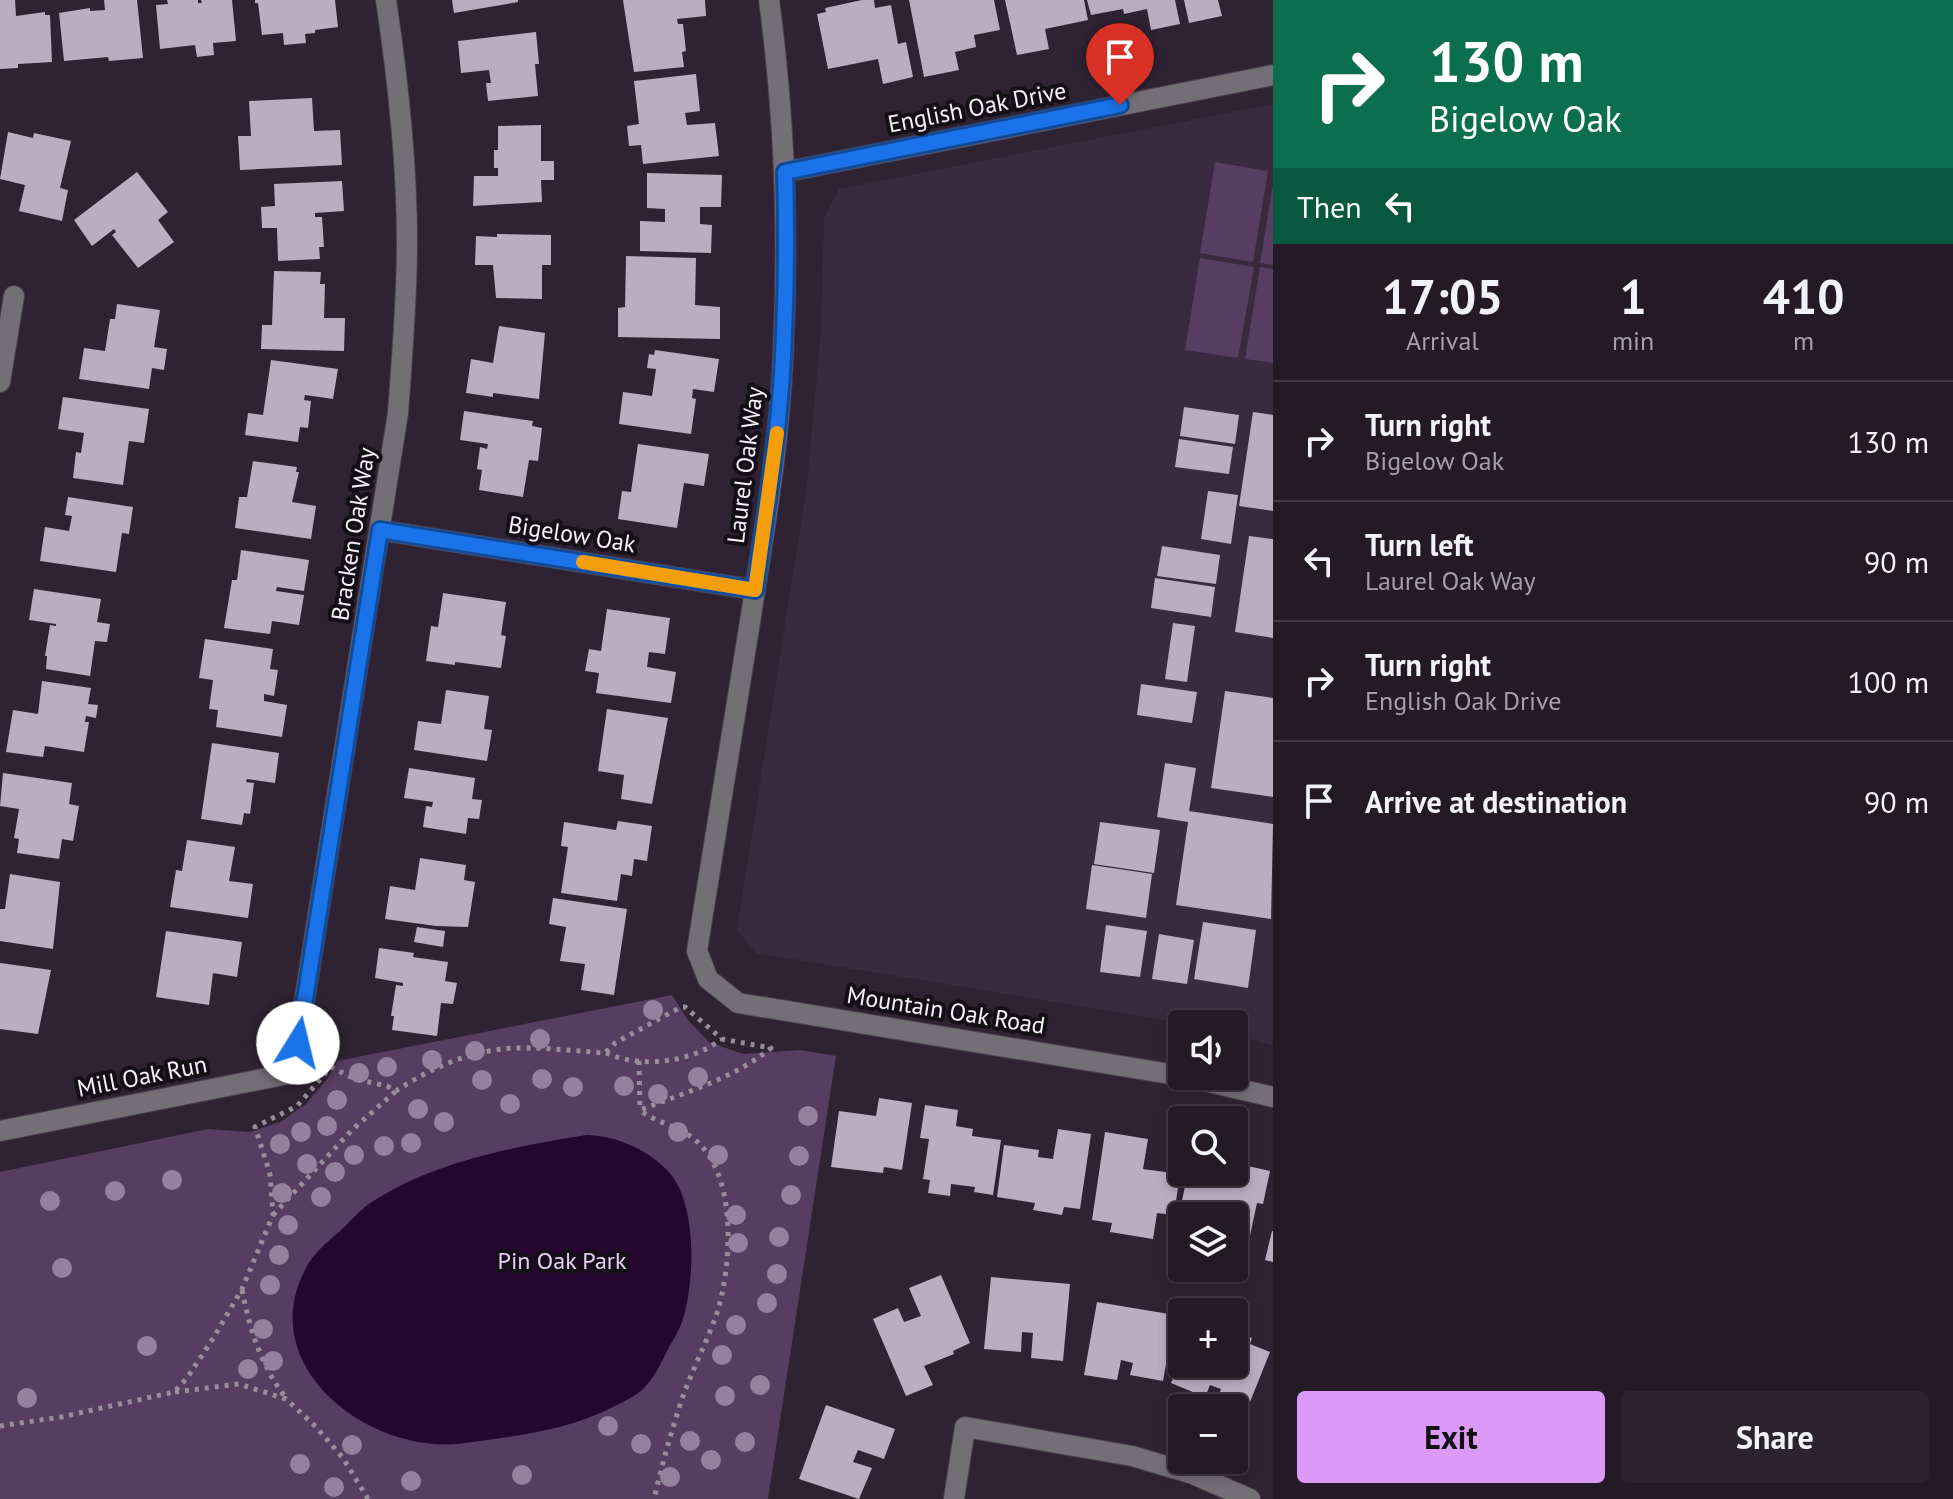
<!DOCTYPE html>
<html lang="en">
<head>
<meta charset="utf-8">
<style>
  :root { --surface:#231a26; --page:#2b232e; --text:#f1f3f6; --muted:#a3a1a7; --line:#403843; --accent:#dc99f5 }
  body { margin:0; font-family:"PT Sans",sans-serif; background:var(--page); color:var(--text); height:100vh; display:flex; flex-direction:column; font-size:30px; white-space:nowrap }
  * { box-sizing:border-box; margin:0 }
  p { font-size:26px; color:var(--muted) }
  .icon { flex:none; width:44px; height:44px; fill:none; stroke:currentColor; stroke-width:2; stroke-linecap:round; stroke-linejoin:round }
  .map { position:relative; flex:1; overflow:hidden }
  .drawer { display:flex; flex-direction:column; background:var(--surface); width:680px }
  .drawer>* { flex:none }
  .guide { background:#0b6e4f; color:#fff; overflow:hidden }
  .fabs { position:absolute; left:1168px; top:1010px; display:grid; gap:16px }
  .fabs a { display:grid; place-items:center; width:80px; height:80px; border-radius:8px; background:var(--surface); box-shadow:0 4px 12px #0003,0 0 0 2px var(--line); font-size:40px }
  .pin { position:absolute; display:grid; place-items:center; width:68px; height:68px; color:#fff; margin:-82px -34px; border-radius:50% 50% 50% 0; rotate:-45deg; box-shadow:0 0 8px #0007 }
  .pin .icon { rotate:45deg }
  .me { position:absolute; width:88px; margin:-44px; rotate:9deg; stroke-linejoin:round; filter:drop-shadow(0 0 6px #0008) }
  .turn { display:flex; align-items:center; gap:28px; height:168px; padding:0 24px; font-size:36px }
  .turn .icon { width:104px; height:104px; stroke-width:2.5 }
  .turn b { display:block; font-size:56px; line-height:68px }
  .then { display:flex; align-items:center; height:76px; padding:0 24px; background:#0003; gap:16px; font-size:30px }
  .eta { display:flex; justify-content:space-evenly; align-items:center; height:136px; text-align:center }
  .eta b { font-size:48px; font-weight:600; line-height:56px }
  .cta { display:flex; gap:16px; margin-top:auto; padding:16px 24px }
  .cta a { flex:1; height:92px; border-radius:8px; background:var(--accent); color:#111; font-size:32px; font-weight:600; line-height:92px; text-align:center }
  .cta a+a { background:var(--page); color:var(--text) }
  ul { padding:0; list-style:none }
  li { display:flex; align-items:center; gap:24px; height:120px; padding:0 24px; border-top:2px solid var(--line) }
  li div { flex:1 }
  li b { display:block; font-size:30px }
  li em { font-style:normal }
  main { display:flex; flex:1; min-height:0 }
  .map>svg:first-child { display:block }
  .built { fill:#392a3f }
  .green { fill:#573d61 }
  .water { fill:#25062f }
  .building { fill:#bbacc1 }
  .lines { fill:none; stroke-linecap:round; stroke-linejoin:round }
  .street-casing { stroke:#4b404f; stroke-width:22 }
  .path { stroke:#978e9b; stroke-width:5; stroke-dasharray:4 6; stroke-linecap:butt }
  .street { stroke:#746e77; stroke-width:20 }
  .tree { fill:#96809f }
  .route-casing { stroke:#114b97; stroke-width:20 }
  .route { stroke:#1a73e8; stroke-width:14 }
  .slow { stroke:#f59e0b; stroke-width:14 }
  .labels { text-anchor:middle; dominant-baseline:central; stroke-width:8; stroke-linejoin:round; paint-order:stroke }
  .street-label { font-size:24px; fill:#f8f1fc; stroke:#140f16 }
  .park-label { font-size:24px; fill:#ebccf7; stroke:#140f16 }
</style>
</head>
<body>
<main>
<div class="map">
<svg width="1273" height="1499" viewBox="0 0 1273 1499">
  <rect width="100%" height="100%" fill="#2f2333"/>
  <polygon class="built" points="1273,104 1273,1046 1234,1034 1234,1024 1189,1024 756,953 737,930 807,485 821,331 824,218 839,189"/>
  <g class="green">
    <polygon points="1215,162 1268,171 1253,262 1200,253"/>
    <polygon points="1273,184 1273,265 1260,263"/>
    <polygon points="1200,258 1254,267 1238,358 1185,350"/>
    <polygon points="1260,267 1273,269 1273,363 1245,359"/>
    <polygon points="672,995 687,1019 709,1042 743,1054 800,1050 836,1056 768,1499 0,1499 0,1172 208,1129 250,1132 280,1122 306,1104 327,1079 337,1061"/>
  </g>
  <path class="water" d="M587,1135C616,1136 647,1149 668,1171C698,1203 695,1283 682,1322C679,1331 673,1340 668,1349C661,1363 654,1379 642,1390C634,1397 621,1403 611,1408C565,1431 516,1436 465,1443C373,1457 252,1368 306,1268C313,1254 327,1242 339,1232C350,1222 361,1208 375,1200C437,1161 516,1146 587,1135Z"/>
  <g class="building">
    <polygon points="0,0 15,0 16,16 45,12 45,15 50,15 52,62 18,64 18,68 0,69"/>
    <polygon points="104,0 137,0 143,58 109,61 108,57 64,61 59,13 90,8 90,11 105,10"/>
    <polygon points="167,0 198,0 198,3 202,3 201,0 232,0 236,41 213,43 214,55 197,57 195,45 160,49 156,5 168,4"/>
    <polygon points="255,0 335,0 338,27 315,30 315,33 305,34 306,43 284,45 283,33 262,35 258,3 255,3"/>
    <polygon points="452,0 518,0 518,2 454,13"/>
    <polygon points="623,0 705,0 706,16 677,19 678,24 683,24 686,51 682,52 684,67 634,72"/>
    <polygon points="862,0 874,0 875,8 891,5 898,44 906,42 913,77 883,84 878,59 828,69 817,14 826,12 825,8"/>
    <polygon points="909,0 994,0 1000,30 974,35 976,47 955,52 959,70 924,77"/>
    <polygon points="1005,0 1084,0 1088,20 1045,29 1049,49 1017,55"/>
    <polygon points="1087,0 1175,0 1180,24 1151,30 1147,9 1124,14 1123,9 1091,15"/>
    <polygon points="1184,0 1218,0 1222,16 1189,23"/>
    <polygon points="536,32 539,64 535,64 538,96 488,101 486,83 491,83 489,70 461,73 458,41"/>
    <polygon points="696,74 700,111 685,113 687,125 715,123 719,156 643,164 641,145 629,146 627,126 639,124 634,81"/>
    <polygon points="312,98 314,131 340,130 342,165 240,170 238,136 251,136 249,101"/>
    <polygon points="541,125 541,161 554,161 554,180 541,180 542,202 473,206 474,176 498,176 498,168 494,168 494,150 498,150 498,126"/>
    <polygon points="8,132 33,138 34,133 71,141 60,188 68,190 62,221 19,211 25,185 0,179"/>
    <polygon points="137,172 168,212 158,220 174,242 138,268 112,235 116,232 114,229 92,246 74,220"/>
    <polygon points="647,173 722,175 721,207 700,207 700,224 712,225 711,253 640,251 640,221 665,222 665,209 647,208"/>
    <polygon points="342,181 344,211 315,213 315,217 322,217 324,247 319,247 320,259 278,261 277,228 262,228 261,207 275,206 274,184"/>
    <polygon points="497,234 551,235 551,265 542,265 542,299 496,298 493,265 475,265 476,236 497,237"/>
    <polygon points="626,256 696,258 695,305 720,307 720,339 618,337 618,308 625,307"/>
    <polygon points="274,271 321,272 320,284 325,284 324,318 345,318 344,351 261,349 262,325 272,325"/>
    <polygon points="117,304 160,310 154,347 167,349 164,370 152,368 149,389 79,379 84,348 105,351 110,319 115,319"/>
    <polygon points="499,326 545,333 539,399 493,393 493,397 466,393 471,359 493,363"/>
    <polygon points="655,350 719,359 714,392 693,389 692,398 696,399 691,434 619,424 623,392 652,396 656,369 647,368 649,354 654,355"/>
    <polygon points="271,360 338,369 333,399 305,395 304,400 311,401 308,428 300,427 298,442 245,435 248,413 263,415"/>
    <polygon points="63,397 149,409 144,443 129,441 123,485 73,478 76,452 81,453 84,433 58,429"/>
    <polygon points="1184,407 1239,415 1235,444 1180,436"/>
    <polygon points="464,411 533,421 532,426 542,428 538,461 529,460 523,497 479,490 482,470 477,469 480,447 487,449 488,444 460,440"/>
    <polygon points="1253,412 1273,415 1273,511 1239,506"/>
    <polygon points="1179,439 1233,447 1229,474 1175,467"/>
    <polygon points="638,444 709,454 704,486 684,483 677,528 618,519 622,491 631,492"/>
    <polygon points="253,461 297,467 296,472 299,472 292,502 316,506 311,539 235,528 239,497 247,497"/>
    <polygon points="1208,491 1238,495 1231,544 1201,539"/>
    <polygon points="68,497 133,507 129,534 122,533 116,572 40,561 45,527 69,531 72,516 65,515"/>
    <polygon points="1249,536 1273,539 1273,638 1235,632"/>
    <polygon points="1162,546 1220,555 1216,584 1157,576"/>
    <polygon points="241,550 309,560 304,591 277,587 276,591 304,595 299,625 272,621 270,634 224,628 232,580 237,580"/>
    <polygon points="1155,578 1215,587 1211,617 1151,608"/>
    <polygon points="34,589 101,599 97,622 110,624 107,642 95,641 90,676 46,669 47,656 45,656 50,625 56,626 56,624 29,620"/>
    <polygon points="443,593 506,602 501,635 506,636 501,668 455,662 455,665 426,661 431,626 438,627"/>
    <polygon points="607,609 670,618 665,654 649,652 647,667 676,672 671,703 596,693 599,673 585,671 589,649 601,651"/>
    <polygon points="1173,623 1195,626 1187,682 1165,679"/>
    <polygon points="205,639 273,649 270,669 278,670 274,696 264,694 264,701 287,705 282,737 216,727 218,710 209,709 213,680 199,678"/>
    <polygon points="42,681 91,688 88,704 98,705 96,718 86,716 85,722 89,722 84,752 45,746 43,757 6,752 13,710 38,714"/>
    <polygon points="1141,684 1197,692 1192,723 1137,715"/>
    <polygon points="446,690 489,696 484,729 492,730 487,761 414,750 418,721 441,724"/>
    <polygon points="1225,691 1273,698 1273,797 1211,788"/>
    <polygon points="607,709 668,718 652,804 621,799 624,775 598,771"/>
    <polygon points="212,743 279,753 275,783 247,779 246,782 254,783 250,814 244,813 242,825 201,819"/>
    <polygon points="1165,763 1196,768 1189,811 1273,824 1271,919 1176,905 1188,822 1157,817"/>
    <polygon points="409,768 475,778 472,799 482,800 479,819 468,818 466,834 423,827 426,806 432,807 433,802 404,798"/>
    <polygon points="3,773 72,783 69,804 79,806 73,841 62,839 59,859 17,853 19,839 14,838 19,809 0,806"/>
    <polygon points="618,821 652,826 647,861 634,859 632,876 621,874 617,901 561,893 568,847 561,846 564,822 616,830"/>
    <polygon points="1100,822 1160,830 1154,873 1094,864"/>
    <polygon points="187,840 235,847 229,881 253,884 248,918 170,907 176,870 182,871"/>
    <polygon points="420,858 466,865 464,880 475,882 468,927 436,926 385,919 390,886 415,890"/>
    <polygon points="1092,865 1152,874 1146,918 1086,909"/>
    <polygon points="10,874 60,882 53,949 0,941 0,909 5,909"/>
    <polygon points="553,898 627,909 614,995 581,990 585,964 560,961 566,927 549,924"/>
    <polygon points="1203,922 1256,930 1248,988 1194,979"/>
    <polygon points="1106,925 1147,931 1140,977 1100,972"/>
    <polygon points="417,927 445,931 443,947 414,942"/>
    <polygon points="166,931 242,942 237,977 213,973 209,1005 156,997"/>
    <polygon points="1159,934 1194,940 1187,984 1152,979"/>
    <polygon points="379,948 414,953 413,957 448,962 445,981 457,983 453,1004 441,1003 437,1036 392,1030 394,1016 391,1016 396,985 403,986 403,983 375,978"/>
    <polygon points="0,963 51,970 38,1034 0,1029"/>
    <polygon points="879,1098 912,1103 902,1170 884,1167 883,1173 831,1167 839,1111 876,1116"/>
    <polygon points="925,1105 958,1110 956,1126 973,1129 972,1136 1001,1140 993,1195 974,1192 975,1187 951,1184 950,1196 928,1193 930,1180 923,1179 929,1139 920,1138"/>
    <polygon points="1058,1129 1091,1134 1080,1209 1064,1207 1062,1215 1033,1210 1035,1203 997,1197 1004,1145 1039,1150 1038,1157 1053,1159"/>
    <polygon points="1105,1132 1148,1139 1143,1169 1180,1174 1174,1215 1157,1213 1153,1239 1110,1232 1112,1223 1092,1220"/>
    <polygon points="1239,1164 1270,1171 1263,1204 1257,1203 1248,1245 1234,1242 1234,1216 1182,1216 1182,1240 1174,1238 1187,1177 1201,1180 1201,1177 1235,1184"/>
    <polygon points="1272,1231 1273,1231 1273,1262 1265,1260"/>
    <polygon points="941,1275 970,1343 953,1351 954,1354 924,1366 933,1385 906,1396 873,1319 898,1308 904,1322 921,1316 909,1288"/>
    <polygon points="991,1277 1070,1284 1063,1361 1031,1358 1033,1333 1022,1332 1021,1352 984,1349"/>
    <polygon points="1097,1302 1175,1315 1163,1381 1130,1375 1133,1363 1121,1360 1117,1380 1084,1375"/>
    <polygon points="1236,1331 1252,1338 1250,1344 1270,1352 1242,1422 1234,1418 1234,1408 1214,1408 1221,1389 1210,1385 1205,1397 1171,1383 1182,1357 1182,1364 1234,1364"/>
    <polygon points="826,1405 895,1429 884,1459 858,1450 853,1462 872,1468 859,1499 799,1479"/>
  </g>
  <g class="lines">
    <g class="street-casing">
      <g id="street">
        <path d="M769,0C785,119 789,238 783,357C779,448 763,538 749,628C732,735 714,843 697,951L708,979L738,1003L1182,1076"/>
        <polyline points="785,172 1273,75"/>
        <polyline points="0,382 14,296"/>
        <polyline points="380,530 755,590"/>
        <polyline points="1184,1076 1273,1097"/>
        <path d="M0,1131L293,1073L398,413C402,357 407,300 407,243C407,161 398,80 386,0"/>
        <polyline points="954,1499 965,1427 1132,1456 1193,1474 1250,1499"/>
      </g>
    </g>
    <g class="path">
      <path d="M606,1053C642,1069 692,1062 722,1039"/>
      <polyline points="639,1061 640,1110"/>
      <polyline points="273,1215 352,1130 396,1091"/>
      <path d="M242,1290C250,1330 261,1366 286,1398"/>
      <polyline points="175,1392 239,1384 286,1399 316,1427 343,1458 368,1499"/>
      <path d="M0,1426L61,1417L174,1392L187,1378L214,1337L242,1289L273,1215L270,1174L255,1127L297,1106L331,1067L355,1079L387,1086L396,1091C433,1066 479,1047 524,1048C551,1048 578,1051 605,1053L615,1043L681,1007H685L722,1039L771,1048C735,1078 684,1093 640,1110C656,1123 679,1126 694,1139C738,1174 732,1265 717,1313C707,1342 692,1370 682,1399C671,1432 662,1465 654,1499"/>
    </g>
    <use href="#street" class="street"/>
  </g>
  <g class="tree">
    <circle cx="653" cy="1010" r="10"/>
    <circle cx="540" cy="1039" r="10"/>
    <circle cx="475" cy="1051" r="10"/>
    <circle cx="432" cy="1060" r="10"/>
    <circle cx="387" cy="1067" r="10"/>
    <circle cx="359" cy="1073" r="10"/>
    <circle cx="698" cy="1077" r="10"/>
    <circle cx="542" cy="1079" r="10"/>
    <circle cx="482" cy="1080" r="10"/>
    <circle cx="624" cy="1086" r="10"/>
    <circle cx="573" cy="1087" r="10"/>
    <circle cx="658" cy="1094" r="10"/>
    <circle cx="337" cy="1100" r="10"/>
    <circle cx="510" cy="1104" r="10"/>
    <circle cx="418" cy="1109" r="10"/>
    <circle cx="808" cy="1116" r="10"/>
    <circle cx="444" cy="1122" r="10"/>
    <circle cx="327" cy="1126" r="10"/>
    <circle cx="301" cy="1132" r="10"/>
    <circle cx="678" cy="1132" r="10"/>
    <circle cx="411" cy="1143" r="10"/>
    <circle cx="280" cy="1144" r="10"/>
    <circle cx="384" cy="1146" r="10"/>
    <circle cx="354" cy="1155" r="10"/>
    <circle cx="718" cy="1155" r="10"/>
    <circle cx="799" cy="1156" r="10"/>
    <circle cx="307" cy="1164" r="10"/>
    <circle cx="335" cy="1172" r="10"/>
    <circle cx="172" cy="1180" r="10"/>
    <circle cx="115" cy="1191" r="10"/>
    <circle cx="282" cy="1193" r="10"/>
    <circle cx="791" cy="1195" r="10"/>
    <circle cx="321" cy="1197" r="10"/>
    <circle cx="50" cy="1201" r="10"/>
    <circle cx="736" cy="1215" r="10"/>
    <circle cx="288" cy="1225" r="10"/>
    <circle cx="779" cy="1237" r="10"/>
    <circle cx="738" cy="1243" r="10"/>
    <circle cx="279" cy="1255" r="10"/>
    <circle cx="62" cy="1268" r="10"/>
    <circle cx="777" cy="1274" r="10"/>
    <circle cx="270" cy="1285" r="10"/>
    <circle cx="767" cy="1303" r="10"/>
    <circle cx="736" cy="1325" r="10"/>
    <circle cx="263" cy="1329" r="10"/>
    <circle cx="147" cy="1346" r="10"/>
    <circle cx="722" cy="1355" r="10"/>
    <circle cx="273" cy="1361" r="10"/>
    <circle cx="248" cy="1369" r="10"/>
    <circle cx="760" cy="1385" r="10"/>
    <circle cx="725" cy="1396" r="10"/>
    <circle cx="27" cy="1398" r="10"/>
    <circle cx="608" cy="1426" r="10"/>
    <circle cx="690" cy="1441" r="10"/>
    <circle cx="745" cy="1442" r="10"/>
    <circle cx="641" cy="1444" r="10"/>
    <circle cx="352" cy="1445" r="10"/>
    <circle cx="711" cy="1460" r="10"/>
    <circle cx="300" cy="1464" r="10"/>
    <circle cx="522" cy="1475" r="10"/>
    <circle cx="670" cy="1477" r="10"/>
    <circle cx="411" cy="1481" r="10"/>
    <circle cx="334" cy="1487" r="10"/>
  </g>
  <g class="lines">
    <g class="route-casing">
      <path id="route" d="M298,1043L380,530L755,590C766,512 779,435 783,357C786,295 787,234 785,172L1120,105"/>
    </g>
    <use href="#route" class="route"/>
    <polyline class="slow" points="583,562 755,590 777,433"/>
  </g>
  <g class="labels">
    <g class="street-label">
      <text transform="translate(977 107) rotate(-11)">English Oak Drive</text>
      <text transform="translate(745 465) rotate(-83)">Laurel Oak Way</text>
      <text transform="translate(353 534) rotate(-81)">Bracken Oak Way</text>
      <text transform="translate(572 534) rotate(9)">Bigelow Oak</text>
      <text transform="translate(946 1010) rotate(9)">Mountain Oak Road</text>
      <text transform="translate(142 1076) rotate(-11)">Mill Oak Run</text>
    </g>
    <g class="park-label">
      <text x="562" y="1260">Pin Oak Park</text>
    </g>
  </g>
</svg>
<div class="fabs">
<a><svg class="icon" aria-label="sound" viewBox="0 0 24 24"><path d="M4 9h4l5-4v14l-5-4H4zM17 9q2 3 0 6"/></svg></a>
<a><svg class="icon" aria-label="search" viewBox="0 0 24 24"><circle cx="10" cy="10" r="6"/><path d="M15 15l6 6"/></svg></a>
<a><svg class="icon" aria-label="layers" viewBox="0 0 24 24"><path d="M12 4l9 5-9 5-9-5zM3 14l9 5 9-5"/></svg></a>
<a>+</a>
<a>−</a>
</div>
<div class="pin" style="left:1120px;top:105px;background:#d93025"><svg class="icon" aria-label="arrive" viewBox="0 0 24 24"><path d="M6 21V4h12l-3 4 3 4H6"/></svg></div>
<svg class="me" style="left:298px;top:1043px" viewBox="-20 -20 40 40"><circle r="19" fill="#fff"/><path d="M0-13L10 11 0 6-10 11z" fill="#1a73e8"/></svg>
</div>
<section class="drawer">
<div class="guide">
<div class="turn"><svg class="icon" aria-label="right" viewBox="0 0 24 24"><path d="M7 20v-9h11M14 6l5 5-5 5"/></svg><div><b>130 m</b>Bigelow Oak</div></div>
<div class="then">Then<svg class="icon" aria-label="left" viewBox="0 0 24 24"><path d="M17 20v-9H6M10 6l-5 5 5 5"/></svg></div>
</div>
<div class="eta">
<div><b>17:05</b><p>Arrival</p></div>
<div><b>1</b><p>min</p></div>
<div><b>410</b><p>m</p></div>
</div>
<ul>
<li><svg class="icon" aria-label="right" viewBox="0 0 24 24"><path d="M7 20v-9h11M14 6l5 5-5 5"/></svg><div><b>Turn right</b><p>Bigelow Oak</p></div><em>130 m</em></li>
<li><svg class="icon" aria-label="left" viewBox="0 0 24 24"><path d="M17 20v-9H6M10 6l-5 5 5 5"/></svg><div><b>Turn left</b><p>Laurel Oak Way</p></div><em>90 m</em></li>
<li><svg class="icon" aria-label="right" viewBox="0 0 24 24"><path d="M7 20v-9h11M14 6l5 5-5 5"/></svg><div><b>Turn right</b><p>English Oak Drive</p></div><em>100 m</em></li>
<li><svg class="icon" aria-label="arrive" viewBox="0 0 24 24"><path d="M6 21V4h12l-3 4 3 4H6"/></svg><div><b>Arrive at destination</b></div><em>90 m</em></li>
</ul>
<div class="cta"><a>Exit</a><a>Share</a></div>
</section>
</main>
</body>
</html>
